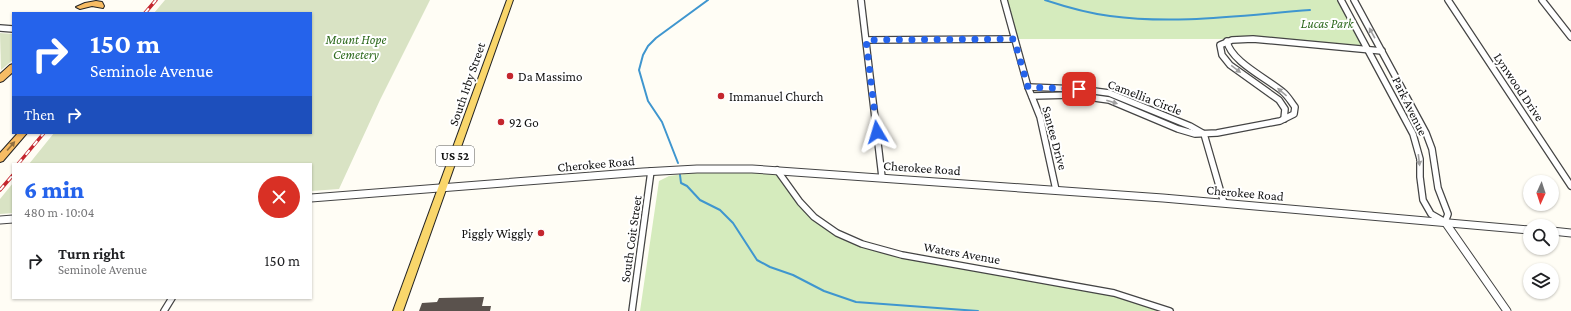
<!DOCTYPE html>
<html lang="en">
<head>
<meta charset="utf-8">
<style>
  :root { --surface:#fff; --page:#f6f6f6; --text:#202124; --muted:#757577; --accent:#2563eb }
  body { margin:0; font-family:"Crimson Pro",serif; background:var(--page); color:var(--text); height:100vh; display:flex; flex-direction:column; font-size:15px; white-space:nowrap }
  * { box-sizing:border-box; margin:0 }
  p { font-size:13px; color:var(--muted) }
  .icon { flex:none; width:22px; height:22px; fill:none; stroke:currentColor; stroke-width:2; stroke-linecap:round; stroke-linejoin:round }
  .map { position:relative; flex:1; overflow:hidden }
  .details { position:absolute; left:12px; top:163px; width:300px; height:136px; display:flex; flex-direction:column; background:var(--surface); border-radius:0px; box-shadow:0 1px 3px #0004 }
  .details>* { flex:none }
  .banner { position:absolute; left:12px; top:12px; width:300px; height:122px; border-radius:0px; box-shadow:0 1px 3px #0004; background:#2563eb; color:#fff; overflow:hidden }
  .needle { width:26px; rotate:183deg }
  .tools { position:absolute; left:1523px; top:175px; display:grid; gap:8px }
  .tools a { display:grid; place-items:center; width:36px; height:36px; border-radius:50%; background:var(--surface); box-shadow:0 1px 3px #0004; font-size:20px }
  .pin { position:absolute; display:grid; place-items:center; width:34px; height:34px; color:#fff; margin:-17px; border-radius:8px; box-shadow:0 2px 6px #0006 }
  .me { position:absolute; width:44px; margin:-22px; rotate:353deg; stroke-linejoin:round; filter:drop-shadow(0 0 3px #0008) }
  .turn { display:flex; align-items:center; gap:14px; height:84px; padding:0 12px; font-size:18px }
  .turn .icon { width:52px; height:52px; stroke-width:2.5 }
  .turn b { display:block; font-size:28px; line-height:34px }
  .then { display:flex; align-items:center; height:38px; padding:0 12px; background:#0003; gap:8px; font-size:15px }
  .round { display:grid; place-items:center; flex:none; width:42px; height:42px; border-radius:21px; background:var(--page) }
  .head { display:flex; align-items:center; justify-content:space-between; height:68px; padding:0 12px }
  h1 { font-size:24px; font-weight:800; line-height:30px; color:var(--accent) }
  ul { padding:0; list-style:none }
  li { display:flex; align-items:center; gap:12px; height:60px; padding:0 12px }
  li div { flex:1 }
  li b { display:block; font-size:15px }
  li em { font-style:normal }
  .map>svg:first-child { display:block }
  .green { fill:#d5ebbd }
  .cemetery { fill:#d9e3c4 }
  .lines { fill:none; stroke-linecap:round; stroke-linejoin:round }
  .stream { stroke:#3f96cf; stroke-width:2 }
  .building { fill:#5a524d }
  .minor-casing { stroke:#444; stroke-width:8 }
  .tertiary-casing { stroke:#444; stroke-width:9 }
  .primary-casing { stroke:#222; stroke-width:2 }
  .trunk-casing { stroke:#222; stroke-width:2 }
  .minor { stroke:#fff; stroke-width:5.5 }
  .tertiary { stroke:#fff; stroke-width:7 }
  .primary { fill:#f9d66b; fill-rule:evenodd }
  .trunk { fill:#f7bc64; fill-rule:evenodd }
  .rail-casing { stroke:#c4262e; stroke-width:3.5 }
  .rail { stroke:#fff; stroke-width:2; stroke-dasharray:6; stroke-linecap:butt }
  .oneway { fill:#a0a0a0 }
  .oneway2 { fill:#906f3f }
  .route { stroke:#2563eb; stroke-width:7; stroke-dasharray:0 12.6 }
  .poi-dot { fill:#c4262e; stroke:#fff; stroke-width:1.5 }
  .labels { text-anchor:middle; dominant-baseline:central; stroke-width:4; stroke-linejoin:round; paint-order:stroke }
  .shield { fill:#fff; stroke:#585858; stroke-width:1 }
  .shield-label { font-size:12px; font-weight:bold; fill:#111 }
  .park-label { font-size:13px; font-style:italic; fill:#2f6b1f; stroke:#fff }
  .poi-label { font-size:13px; fill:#111; stroke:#fff; text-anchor:start }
  .street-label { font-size:13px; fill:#111; stroke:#fff }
</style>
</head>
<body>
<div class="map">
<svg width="1571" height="311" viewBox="0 0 1571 311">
  <rect width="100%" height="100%" fill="#fffdf5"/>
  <g class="green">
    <polygon points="1004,0 1341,0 1368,50 1232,39 1014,39"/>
    <polygon points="715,170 777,173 814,220 865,247 1103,292 1163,311 640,311 659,181 669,176"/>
  </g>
  <g class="cemetery">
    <polygon points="165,0 430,0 380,100 339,189 311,191 311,164 29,164 54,133 311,133 311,13 154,13"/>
    <polygon points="0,33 13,34 13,60 1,70"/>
    <polygon points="13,183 13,213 0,214 0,199"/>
  </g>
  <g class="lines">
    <g class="stream">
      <path d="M1045,0C1066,7 1087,13 1110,16C1176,25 1244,15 1310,10"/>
      <polyline points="678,163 662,122 648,101 639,70 643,55 648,46 656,38 708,0"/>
      <polyline points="680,175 681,183 687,186 700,200 720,210 733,223 757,260 770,267 793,275 824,291 856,302 978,311"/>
    </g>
  </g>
  <polygon class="building" points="484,297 482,306 491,306 490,311 419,311 422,303 437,302 439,298"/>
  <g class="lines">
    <g class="minor-casing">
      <g id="minor">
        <polyline points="861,0 882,177"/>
        <polyline points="1004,0 1028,87 1040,117 1056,190"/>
        <polyline points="1341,0 1413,134 1420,159 1420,177 1423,200 1431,214 1445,222 1448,214 1438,188 1432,149 1426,133 1354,0"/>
        <polyline points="1448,0 1571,186"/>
        <polyline points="1542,0 1571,37"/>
        <polyline points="0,28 13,29"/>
        <polyline points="866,40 1014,39"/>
        <polyline points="1028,87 1079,89 1109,93 1190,126 1204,134"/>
        <path d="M1032,96L1073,95L1109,100L1178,129L1195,134L1217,133L1280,121L1294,114L1295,107C1291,102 1288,96 1283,92C1268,79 1230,61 1227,41"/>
        <polyline points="1284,119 1285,109 1279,100 1230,65 1222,55 1220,45 1232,40 1253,39 1382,51"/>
        <polyline points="1204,134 1224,203"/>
        <polyline points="777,170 800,202 814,217 837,233 862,244 902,255 1114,293 1170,311"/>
        <polyline points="164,311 172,298"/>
        <polyline points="632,311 651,171"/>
      </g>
    </g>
    <g class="tertiary-casing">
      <g id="tertiary">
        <polyline points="311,198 643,172 697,169 752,169 1163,198 1530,230"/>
        <polyline points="0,220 13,219"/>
        <polyline points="1445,222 1507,311"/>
        <polyline points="1552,231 1571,233"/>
      </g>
    </g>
    <g class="primary-casing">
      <polygon id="primary" points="507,0 513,0 403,311 393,311"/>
    </g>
    <g class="trunk-casing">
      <g id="trunk">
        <polygon points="96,1 102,2 104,6 103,8 92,6 80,9 76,7 85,3"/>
        <polygon points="13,64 13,72 3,81 0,82 0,74 10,65"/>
        <polygon points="18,133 27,133 3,161 0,162 0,153"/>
      </g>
    </g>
    <use href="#minor" class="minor"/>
    <use href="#tertiary" class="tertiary"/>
    <use href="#primary" class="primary"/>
    <use href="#trunk" class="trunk"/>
    <g class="rail-casing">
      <g id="rail">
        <polyline points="145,13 156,0"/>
        <polyline points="18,164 44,133"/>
        <polyline points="0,190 13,175"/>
      </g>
    </g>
    <use href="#rail" class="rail"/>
  </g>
  <defs><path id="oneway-solid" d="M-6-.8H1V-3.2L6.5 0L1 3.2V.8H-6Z"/></defs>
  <g class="oneway">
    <use href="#oneway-solid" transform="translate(1372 33) rotate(-119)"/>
    <use href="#oneway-solid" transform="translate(1236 69) rotate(37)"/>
    <use href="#oneway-solid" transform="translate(1282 92) rotate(-140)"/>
    <use href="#oneway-solid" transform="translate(1112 102) rotate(18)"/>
    <use href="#oneway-solid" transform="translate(1419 160) rotate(83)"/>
  </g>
  <use class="oneway2" href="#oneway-solid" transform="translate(11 146) rotate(-49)"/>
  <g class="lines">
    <polyline class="route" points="877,132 866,40 1014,39 1028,87 1079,89"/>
  </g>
  <g class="poi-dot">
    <circle cx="510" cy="76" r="4"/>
    <circle cx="721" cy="96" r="4"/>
    <circle cx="501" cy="122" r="4"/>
    <circle cx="541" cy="233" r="4"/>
  </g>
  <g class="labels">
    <rect class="shield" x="436" y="146" width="38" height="20" rx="3"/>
    <g class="shield-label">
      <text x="455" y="156">US 52</text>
    </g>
    <g class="park-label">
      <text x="1327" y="23">Lucas Park</text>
      <text x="356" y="39">Mount Hope<tspan x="356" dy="15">Cemetery</tspan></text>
    </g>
    <g class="poi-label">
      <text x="518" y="76">Da Massimo</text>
      <text x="729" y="96">Immanuel Church</text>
      <text x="509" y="122">92 Go</text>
      <text x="533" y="233" text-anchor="end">Piggly Wiggly</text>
    </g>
    <g class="street-label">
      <text transform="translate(467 84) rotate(-71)">South Irby Street</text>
      <text transform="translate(1519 87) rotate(56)">Lynwood Drive</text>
      <text transform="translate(1145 97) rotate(21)">Camellia Circle</text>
      <text transform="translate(1410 106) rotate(64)">Park Avenue</text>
      <text transform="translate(1055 138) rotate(75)">Santee Drive</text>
      <text transform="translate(596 164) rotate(-5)">Cherokee Road</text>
      <text transform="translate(922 168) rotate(4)">Cherokee Road</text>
      <text transform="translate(1245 193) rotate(5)">Cherokee Road</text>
      <text transform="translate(631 239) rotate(-82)">South Coit Street</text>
      <text transform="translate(962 253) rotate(10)">Waters Avenue</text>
    </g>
  </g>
</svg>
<div class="tools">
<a><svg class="needle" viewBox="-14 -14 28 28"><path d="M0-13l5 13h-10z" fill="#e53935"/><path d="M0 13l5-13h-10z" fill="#757577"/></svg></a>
<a><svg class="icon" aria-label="search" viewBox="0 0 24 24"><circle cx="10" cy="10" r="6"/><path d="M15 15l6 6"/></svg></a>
<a><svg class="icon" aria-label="layers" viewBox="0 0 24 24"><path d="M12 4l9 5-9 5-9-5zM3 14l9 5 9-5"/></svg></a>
</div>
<div class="pin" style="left:1079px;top:89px;background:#d93025"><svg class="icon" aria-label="arrive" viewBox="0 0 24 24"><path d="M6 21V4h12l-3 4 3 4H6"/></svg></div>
<svg class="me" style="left:877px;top:132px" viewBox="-20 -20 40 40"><path d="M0-17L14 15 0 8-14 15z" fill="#2563eb" stroke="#fff" stroke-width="4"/></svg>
<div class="banner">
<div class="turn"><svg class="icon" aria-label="right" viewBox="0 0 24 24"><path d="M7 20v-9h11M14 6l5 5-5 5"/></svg><div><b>150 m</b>Seminole Avenue</div></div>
<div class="then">Then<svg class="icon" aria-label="right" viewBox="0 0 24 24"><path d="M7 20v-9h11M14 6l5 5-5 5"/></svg></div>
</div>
<section class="details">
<div class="head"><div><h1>6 min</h1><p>480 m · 10:04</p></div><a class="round" style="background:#d93025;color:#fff"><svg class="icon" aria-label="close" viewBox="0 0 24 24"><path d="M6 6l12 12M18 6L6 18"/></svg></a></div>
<ul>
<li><svg class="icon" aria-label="right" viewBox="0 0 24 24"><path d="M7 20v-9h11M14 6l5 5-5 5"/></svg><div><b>Turn right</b><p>Seminole Avenue</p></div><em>150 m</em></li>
</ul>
</section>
</div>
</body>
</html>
